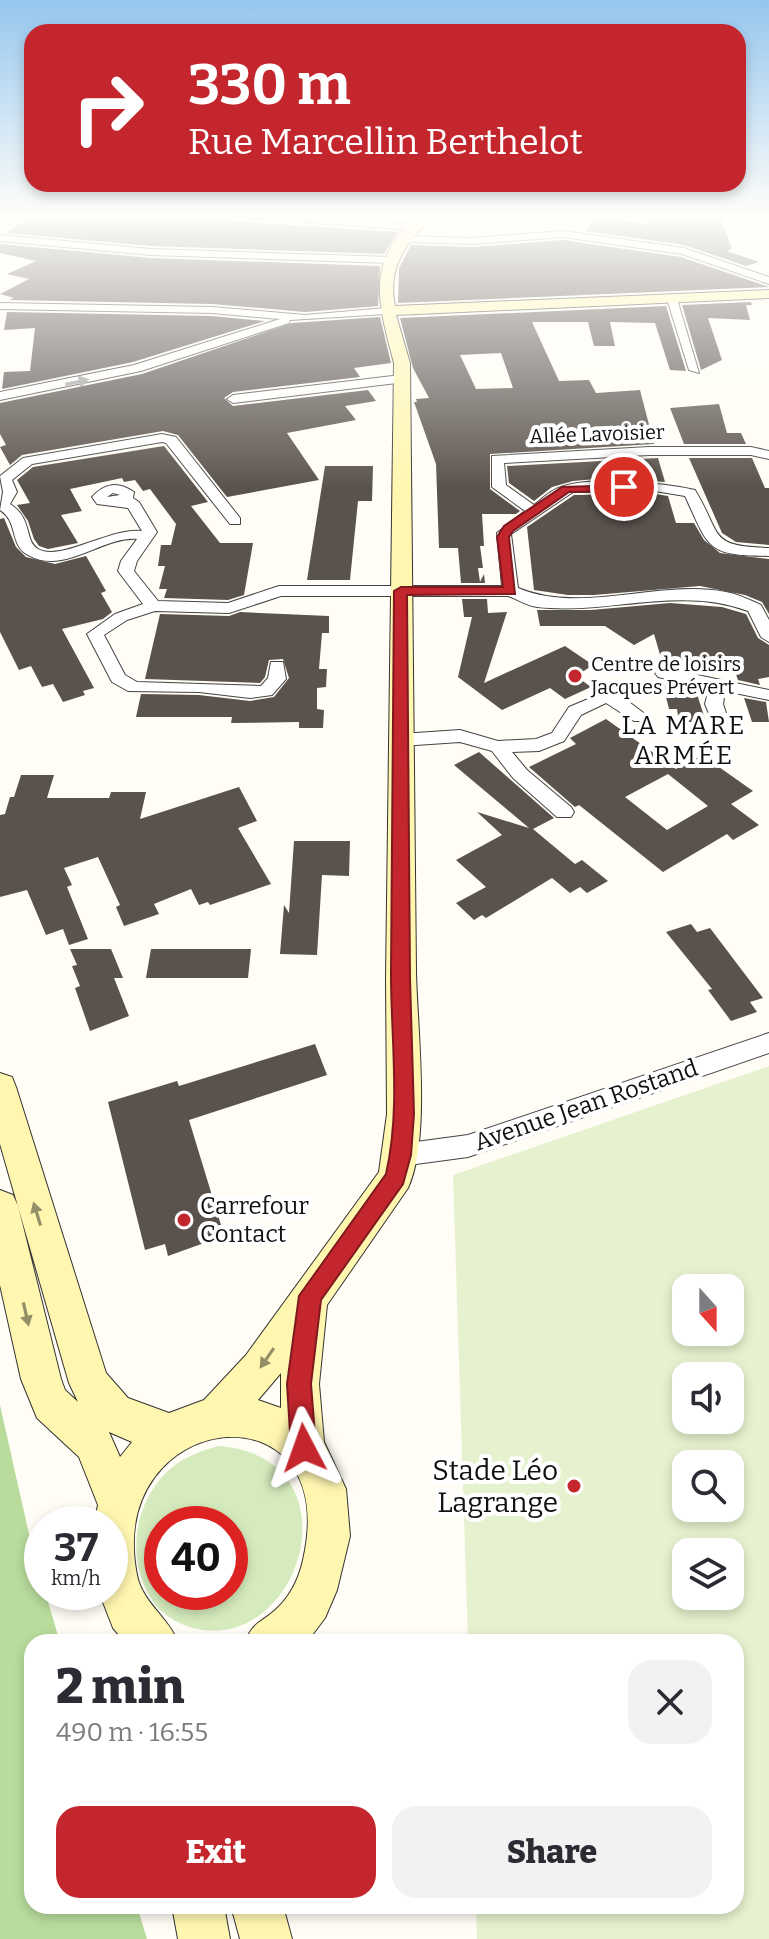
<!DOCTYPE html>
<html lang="en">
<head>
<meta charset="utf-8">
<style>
  :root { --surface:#fff; --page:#f2f2f3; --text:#2b2b33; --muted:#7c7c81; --accent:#c4262e }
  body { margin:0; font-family:Bitter,serif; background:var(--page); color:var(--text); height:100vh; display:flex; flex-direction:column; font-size:30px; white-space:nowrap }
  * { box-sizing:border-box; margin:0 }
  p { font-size:26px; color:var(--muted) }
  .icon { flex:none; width:44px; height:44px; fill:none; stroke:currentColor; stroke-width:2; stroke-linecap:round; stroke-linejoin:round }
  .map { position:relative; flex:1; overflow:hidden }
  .side { position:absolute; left:24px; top:1634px; width:720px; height:280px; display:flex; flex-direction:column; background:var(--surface); border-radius:24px; box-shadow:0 4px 12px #0003 }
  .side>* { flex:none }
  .guide { position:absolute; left:24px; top:24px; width:722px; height:168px; border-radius:24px; box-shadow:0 4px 12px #0003; background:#c4262e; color:#fff; overflow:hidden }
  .needle { width:52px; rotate:159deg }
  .fabs { position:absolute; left:672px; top:1274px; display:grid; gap:16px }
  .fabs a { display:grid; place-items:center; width:72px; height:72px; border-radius:16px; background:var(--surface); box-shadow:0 4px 12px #0003; font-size:40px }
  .speed { position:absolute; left:24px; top:1506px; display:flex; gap:16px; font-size:40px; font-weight:700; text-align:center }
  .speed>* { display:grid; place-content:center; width:104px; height:104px; border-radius:50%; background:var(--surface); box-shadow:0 4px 12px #0003; line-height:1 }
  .speed small { font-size:20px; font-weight:400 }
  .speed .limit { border:12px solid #d22; background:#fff; color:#111 }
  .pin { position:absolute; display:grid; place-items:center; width:68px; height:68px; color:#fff; margin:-34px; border:4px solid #fff; border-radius:50%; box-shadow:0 2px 8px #0007 }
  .me { position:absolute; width:88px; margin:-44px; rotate:356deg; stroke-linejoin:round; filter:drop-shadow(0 0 6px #0008) }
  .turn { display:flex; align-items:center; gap:28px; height:168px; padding:0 32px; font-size:36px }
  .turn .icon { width:104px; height:104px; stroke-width:2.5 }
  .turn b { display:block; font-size:56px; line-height:68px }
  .round { display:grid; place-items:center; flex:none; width:84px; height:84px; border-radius:24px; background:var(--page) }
  .overview { display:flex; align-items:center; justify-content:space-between; height:136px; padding:0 32px }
  h1 { font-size:48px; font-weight:800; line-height:60px }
  .action { display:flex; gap:16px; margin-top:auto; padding:16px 32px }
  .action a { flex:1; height:92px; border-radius:24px; background:var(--accent); color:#fff; font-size:32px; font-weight:800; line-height:92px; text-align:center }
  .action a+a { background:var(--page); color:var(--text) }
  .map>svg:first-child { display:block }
  .green { fill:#d5ebbd; fill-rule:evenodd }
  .forest { fill:#b9dc9c }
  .pitch { fill:#e6f2cf; fill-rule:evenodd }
  .building { fill:#5a524d; fill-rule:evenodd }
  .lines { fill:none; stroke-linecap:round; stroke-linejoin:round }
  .street-casing { stroke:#444; stroke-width:2 }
  .secondary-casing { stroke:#333; stroke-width:2 }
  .street { fill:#fff; fill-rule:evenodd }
  .secondary { fill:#fff6b0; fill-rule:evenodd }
  .oneway { fill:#a0a0a0 }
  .oneway2 { fill:#948f68 }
  .route { fill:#c4262e; stroke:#7f191e; stroke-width:2 }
  .poi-dot { fill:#c4262e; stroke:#fff; stroke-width:3 }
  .labels { text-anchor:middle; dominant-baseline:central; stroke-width:8; stroke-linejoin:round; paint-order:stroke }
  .far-street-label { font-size:20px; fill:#111; stroke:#fff }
  .far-poi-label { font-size:20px; fill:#111; stroke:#fff; text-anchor:start }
  .street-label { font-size:24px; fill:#111; stroke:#fff }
  .poi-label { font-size:24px; fill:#111; stroke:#fff; text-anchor:start }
  .neighbourhood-label { font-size:26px; letter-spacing:2px; fill:#111; stroke:#fff }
  .near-poi-label { font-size:28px; fill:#111; stroke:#fff; text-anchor:end }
</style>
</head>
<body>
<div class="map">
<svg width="769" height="1939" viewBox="0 0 769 1939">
  <rect width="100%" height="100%" fill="#fffdf5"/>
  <path class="green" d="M218,1446C360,1456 303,1655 193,1628C175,1623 160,1613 150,1597C126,1557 134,1501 170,1469C184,1457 201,1451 218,1446ZM162,1524H230V1592H162Z"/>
  <polygon class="forest" points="0,1405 42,1592 45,1592 60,1642 32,1642 32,1906 137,1906 147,1939 0,1939"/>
  <path class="pitch" d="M769,1066V1939H477L476,1906H736V1642H468L453,1175ZM686,1288H730V1332H686ZM686,1376H730V1420H686ZM686,1464H730V1508H686ZM686,1552H730V1596H686Z"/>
  <g class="building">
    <polygon points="31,217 166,217 398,232 384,254 151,246 6,233"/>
    <polygon points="660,217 720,217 732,249 727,251 759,262 746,266 684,245 585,231 596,218 649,224 650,219 660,220"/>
    <polygon points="563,240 681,257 769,287 398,303 399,268 411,245 473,247"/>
    <polygon points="0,244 151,258 380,266 378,306 305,312 212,304 9,300 14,298 0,294 29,279 7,274 36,261 0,253"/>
    <polygon points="751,302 752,305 746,305 750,320 708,318 722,360 701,370 682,305"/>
    <path d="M666,306L686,371L670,370L655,323L610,322L615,346H594L588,322H532L559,381L589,380L596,393L640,390L654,444L490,454V489L520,511L516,514H482L484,546H480L483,568H478L480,582L484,574L485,583H461L458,548H439L436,464L414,402H417L416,399L429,398L413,368L400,318ZM501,353L513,388L476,389L460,355Z"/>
    <polygon points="7,312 212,316 265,321 133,362 2,389 4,372 30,371 35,328 4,330"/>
    <polygon points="380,317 391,363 354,368 360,377 233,392 224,398 233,406 368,390 376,401 345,406 356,420 287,433 319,480 227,497 178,435 163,431 22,455 10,465 0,447 6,445 0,434 0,403 142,374 292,323"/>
    <polygon points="719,404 727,433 741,433 746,444 684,444 670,408"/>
    <polygon points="164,446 208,502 191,506 220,543 253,543 244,595 228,600 164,598 167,589 159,589 165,566 158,566 161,545 171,545 176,524 150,489 143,491 135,480 124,482 122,478 70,489 82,511 61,515 78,543 48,549 39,546 34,539 28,521 17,505 30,503 17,480 33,467"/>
    <polygon points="658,458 665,482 608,478 573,481 552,487 534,501 509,483 507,466"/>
    <polygon points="689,458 752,458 765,488 769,488 769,545 736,542 722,533"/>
    <polygon points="325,466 373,466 372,501 358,501 350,580 307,580"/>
    <polygon points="655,494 668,496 676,523 694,523 704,540 720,553 769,559 769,614 762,602 745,595 700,586 594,595 568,595 534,590 527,527 574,495"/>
    <polygon points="4,518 16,547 26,557 55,564 86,556 106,591 101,593 112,612 103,619 62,629 94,688 83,691 85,695 63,702 53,684 42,687 31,666 19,670 0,632 0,519"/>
    <polygon points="462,599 487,599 488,613 507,612 484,683 565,646 593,665 576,676 591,687 565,699 550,688 502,710 458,677 472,617 464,617"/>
    <polygon points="670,603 722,607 746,614 758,638 769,645 769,677 758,679 760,685 738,680 733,666 690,666 691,671 663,665 654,634 634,645 605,626 540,626 537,610 591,610"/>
    <polygon points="240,612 329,616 329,633 322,633 319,669 327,669 326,687 317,688 317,709 324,710 323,728 299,728 299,722 231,723 232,717 136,717 141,694 199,695 250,701 274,697 289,678 283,659 269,660 265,677 260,683 145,679 160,614 229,616"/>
    <polygon points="662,681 695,688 706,722 679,722 677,709 669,709"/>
    <polygon points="744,698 766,702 769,722 752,722"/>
    <path d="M606,719L676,769L702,755L753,791L731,804L759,825L733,840L727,834L663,872L579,805L575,807L529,767L576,744L570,738ZM668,774L708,806L667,830L625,797Z"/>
    <polygon points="479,752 554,818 533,829 575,864 582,860 608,881 587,893 580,887 570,893 552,878 486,918 482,915 474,920 456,903 486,887 456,860 502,835 477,812 529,828 454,765"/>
    <polygon points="21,775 54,775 47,798 109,798 111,792 146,792 140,819 239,787 257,821 238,828 271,884 210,905 208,902 199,905 191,889 154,904 159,914 124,926 116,907 120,905 98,857 64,868 72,885 67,887 88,939 69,945 63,929 46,935 27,890 0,897 0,815 5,814 10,797 14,797"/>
    <polygon points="294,841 350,841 349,876 322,875 317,955 280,954 284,905 289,913"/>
    <polygon points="691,924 697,932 710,928 741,969 763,998 750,1002 757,1012 731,1021 708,990 712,989 666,932"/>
    <polygon points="70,949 111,949 123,978 114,978 129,1016 90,1031 75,988 80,986 72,966 77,965"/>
    <polygon points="151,949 251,949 248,978 146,978"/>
    <polygon points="315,1044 327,1075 189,1120 221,1225 216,1226 218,1238 168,1256 165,1244 145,1250 108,1102 177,1081 179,1086"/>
  </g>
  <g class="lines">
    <g class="street-casing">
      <g id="street">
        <polygon points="230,217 412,224 417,227 412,230"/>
        <polygon points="563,231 684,248 769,277 769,284 682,254 563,237 473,244 403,242 398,239 403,236 473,238"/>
        <polygon points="0,235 151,249 390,257 395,260 390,263 151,255 0,241"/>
        <polygon points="672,296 677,299 699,373 689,370 667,299"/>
        <polygon points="0,303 212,307 305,315 386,308 391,311 386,314 290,320 289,323 141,371 0,400 0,392 134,365 280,319 212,313 0,309"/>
        <polygon points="401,375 407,379 405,382 233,403 227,399 233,395"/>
        <path d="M162,434L176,437L240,518V524H230L166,443L162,442L32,464L12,480L17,492L10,504C33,518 24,541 38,549C61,562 110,527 142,531L128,508L97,504L92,497C105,483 118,481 134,492L133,498L139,502L157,532L137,561L134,571L158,601L228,603L279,586H502L497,533L525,511L492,487V456L649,447H751L769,451V459L751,455H649L504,463L506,485L534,505C543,498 551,490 561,487C590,476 664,483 695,490C723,536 707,546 769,548V556C706,555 710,550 685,496L655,491L573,492L511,534L518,588C583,615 657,579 726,592C738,594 750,600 761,605L769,620V642L761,637L748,611C680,585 608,615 537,607C527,606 517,599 508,596H281L229,613L155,611L127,620L104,635L125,675L137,682L261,686L268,678L271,662H283L286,679L272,695L250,698L199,692L128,691L112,682L87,634L115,614L143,604L118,571L121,561L137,539C102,536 64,576 28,555C9,545 19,522 0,510L3,492L0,476L23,458ZM113,493L120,495L107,497Z"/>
        <polygon points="664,668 769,690 769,700 725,691 723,704 728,719 725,723 713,723 705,704 709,688 658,677 655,673 658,669"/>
        <polygon points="605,692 621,696 649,717 646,721 634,721 606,703 581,715 564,741 539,751 512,752 527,770 571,807 574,812 571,817 557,817 513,778 492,751 460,742 401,746 392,740 401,734 460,730 498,741 536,739 552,733 569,707"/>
        <polygon points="769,1033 769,1053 468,1157 401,1166 392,1163 388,1155 392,1147 401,1144 468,1135"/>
      </g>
    </g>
    <g class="secondary-casing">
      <g id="secondary">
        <path d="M417,217H432C406,243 387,267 395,306L769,290V298L396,315L410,363C412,566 414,768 416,971C417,1028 431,1138 408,1188L327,1305L319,1384L324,1442L346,1489L350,1536L337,1590L325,1618L307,1642H245C253,1623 258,1624 273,1612C289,1599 299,1579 303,1560C344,1380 104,1408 137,1575C142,1602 168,1617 178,1642H125L113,1628L99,1592H110V1524H94L98,1505L79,1457L37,1418L21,1379L0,1285V1190L13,1195L18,1206L61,1379L65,1390L78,1402L69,1383L0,1144V1073L12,1077L16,1087L106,1373L128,1398L169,1413L204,1400L246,1355L379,1172L387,1114L386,978L394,363C379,306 364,261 417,217ZM281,1373V1408L258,1400ZM109,1432L132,1442L120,1457Z"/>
        <polygon points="172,1906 224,1906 230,1939 178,1939"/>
        <polygon points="231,1906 283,1906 292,1939 240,1939"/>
      </g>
    </g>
    <use href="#street" class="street"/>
    <use href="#secondary" class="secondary"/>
  </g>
  <defs><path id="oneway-solid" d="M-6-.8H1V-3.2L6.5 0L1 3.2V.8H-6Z" transform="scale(2)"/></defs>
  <use class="oneway" href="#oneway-solid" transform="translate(77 382) rotate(-12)"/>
  <g class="oneway2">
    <use href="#oneway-solid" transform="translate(37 1214) rotate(-107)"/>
    <use href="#oneway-solid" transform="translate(26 1314) rotate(77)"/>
    <use href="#oneway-solid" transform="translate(267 1358) rotate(125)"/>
  </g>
  <linearGradient id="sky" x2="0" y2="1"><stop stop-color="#95c6ee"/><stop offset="0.44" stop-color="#fffefa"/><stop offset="1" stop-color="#fffefa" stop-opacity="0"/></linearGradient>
  <rect width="769" height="489" fill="url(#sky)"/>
  <path class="route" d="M628,485V490L624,491L569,492L513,531L509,537L515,594L407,595L410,978L414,1114L411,1155L403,1184L321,1300L311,1384L316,1448L312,1457L304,1461L295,1457L291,1448L287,1384L299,1296L386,1174C401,1109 391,1039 391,974C392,846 393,718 394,591L401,587H503L497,537L504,526L562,487Z"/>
  <g class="poi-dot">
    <circle cx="575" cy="676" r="8"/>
    <circle cx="184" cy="1220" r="8"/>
    <circle cx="574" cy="1486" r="8"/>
  </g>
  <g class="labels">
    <g class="far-street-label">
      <text transform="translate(597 434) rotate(-2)">Allée Lavoisier</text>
    </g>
    <g class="far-poi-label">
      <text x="591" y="664">Centre de loisirs<tspan x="591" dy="23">Jacques Prévert</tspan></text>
    </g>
    <g class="street-label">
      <text transform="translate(586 1105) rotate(-19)">Avenue Jean Rostand</text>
    </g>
    <g class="poi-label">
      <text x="200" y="1206">Carrefour<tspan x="200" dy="28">Contact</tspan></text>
    </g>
    <g class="neighbourhood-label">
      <text x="684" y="725">LA MARE<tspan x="684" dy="30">ARMÉE</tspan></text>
    </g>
    <g class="near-poi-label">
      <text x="558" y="1470">Stade Léo<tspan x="558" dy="32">Lagrange</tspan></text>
    </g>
  </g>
</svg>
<div class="fabs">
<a><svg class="needle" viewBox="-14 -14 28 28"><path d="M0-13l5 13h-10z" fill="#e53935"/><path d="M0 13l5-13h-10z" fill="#7c7c81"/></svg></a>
<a><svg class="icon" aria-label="sound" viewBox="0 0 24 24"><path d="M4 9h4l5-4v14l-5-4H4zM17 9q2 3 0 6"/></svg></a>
<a><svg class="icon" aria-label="search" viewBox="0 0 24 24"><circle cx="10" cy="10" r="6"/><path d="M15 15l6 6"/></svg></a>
<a><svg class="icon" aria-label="layers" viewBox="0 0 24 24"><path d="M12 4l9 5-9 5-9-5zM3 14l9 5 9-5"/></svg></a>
</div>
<div class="speed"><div>37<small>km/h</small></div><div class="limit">40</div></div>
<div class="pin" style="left:624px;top:487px;background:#d93025"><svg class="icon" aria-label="arrive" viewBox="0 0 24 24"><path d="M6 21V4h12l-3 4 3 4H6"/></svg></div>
<svg class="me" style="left:304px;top:1448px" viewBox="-20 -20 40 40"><path d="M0-17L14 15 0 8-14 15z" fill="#c4262e" stroke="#fff" stroke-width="4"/></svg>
<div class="guide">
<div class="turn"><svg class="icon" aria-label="right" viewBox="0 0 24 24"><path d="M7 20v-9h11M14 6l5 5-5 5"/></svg><div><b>330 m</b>Rue Marcellin Berthelot</div></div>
</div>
<section class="side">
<div class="overview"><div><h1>2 min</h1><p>490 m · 16:55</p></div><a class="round"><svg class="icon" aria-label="close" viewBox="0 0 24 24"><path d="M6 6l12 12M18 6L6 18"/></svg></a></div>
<div class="action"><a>Exit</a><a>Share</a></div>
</section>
</div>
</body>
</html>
